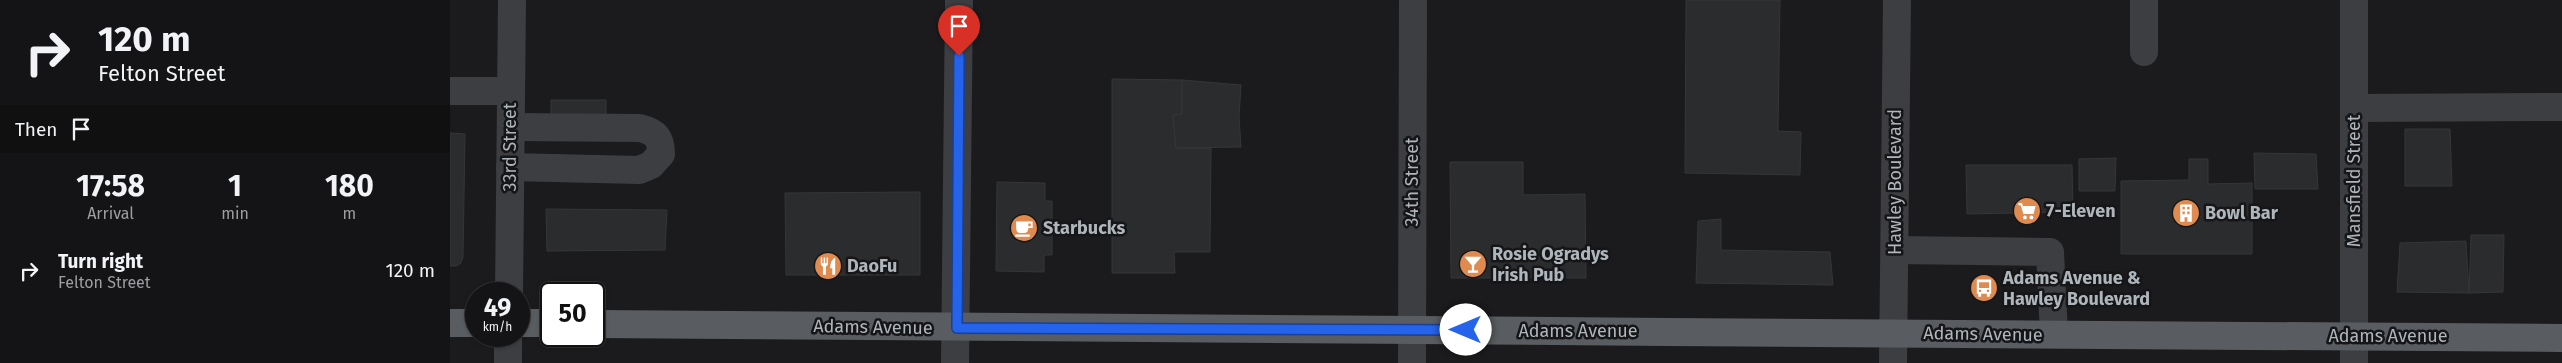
<!DOCTYPE html>
<html lang="en">
<head>
<meta charset="utf-8">
<style>
  :root { --surface:#141416; --page:#1d1d1f; --text:#f1f3f6; --muted:#9d9ea1; --line:#333335 }
  body { margin:0; font-family:"Fira Sans",sans-serif; background:var(--page); color:var(--text); height:100vh; display:flex; flex-direction:column; font-size:19px; white-space:nowrap }
  * { box-sizing:border-box; margin:0 }
  p { font-size:16px; color:var(--muted) }
  .icon { flex:none; width:28px; height:28px; fill:none; stroke:currentColor; stroke-width:2; stroke-linecap:round; stroke-linejoin:round }
  .map { position:relative; flex:1; overflow:hidden }
  .sheet { display:flex; flex-direction:column; background:var(--surface); width:450px }
  .sheet>* { flex:none }
  .guide { background:#141416; color:var(--text); overflow:hidden }
  .speed { position:absolute; left:15px; top:282px; display:flex; gap:10px; font-size:25px; font-weight:700; text-align:center }
  .speed>* { display:grid; place-content:center; width:65px; height:65px; border-radius:50%; background:var(--surface); box-shadow:0 1px 4px #0004,0 0 0 1px var(--line); line-height:1 }
  .speed small { font-size:12px; font-weight:400 }
  .speed .limit { border:2px solid #111; border-radius:8px; background:#fff; color:#111 }
  .pin { position:absolute; display:grid; place-items:center; width:42px; height:42px; color:#fff; margin:-51px -21px; border-radius:50% 50% 50% 0; rotate:-45deg; box-shadow:0 0 5px #0007 }
  .pin .icon { rotate:45deg }
  .me { position:absolute; width:55px; margin:-28px; rotate:270deg; stroke-linejoin:round; filter:drop-shadow(0 0 4px #0008) }
  .turn { display:flex; align-items:center; gap:18px; height:105px; padding:0 15px; font-size:22px }
  .turn .icon { width:65px; height:65px; stroke-width:2.5 }
  .turn b { display:block; font-size:35px; line-height:42px }
  .then { display:flex; align-items:center; height:48px; padding:0 15px; background:#0003; gap:10px; font-size:19px }
  .eta { display:flex; justify-content:space-evenly; align-items:center; height:85px; text-align:center }
  .eta b { font-size:30px; font-weight:700; line-height:35px }
  ul { padding:0; list-style:none }
  li { display:flex; align-items:center; gap:15px; height:65px; padding:0 15px }
  li div { flex:1 }
  li b { display:block; font-size:19px }
  li em { font-style:normal }
  main { display:flex; flex:1; min-height:0 }
  .map>svg:first-child { display:block }
  .building { fill:#2b2c2e; stroke:#353639 }
  .lines { fill:none; stroke-linecap:round; stroke-linejoin:round }
  .minor { stroke:#3c3e41; stroke-width:28 }
  .major { stroke:#595c60; stroke-width:28 }
  .route-casing { stroke:#184099; stroke-width:12 }
  .route { stroke:#2563eb; stroke-width:9 }
  .labels { text-anchor:middle; dominant-baseline:central; stroke-width:5; stroke-linejoin:round; paint-order:stroke }
  .street-label { font-size:18px; fill:#afb6bb; stroke:#161618 }
  .poi-label { font-size:18px; font-weight:bold; fill:#afb6bb; stroke:#161618; text-anchor:start }
</style>
</head>
<body>
<main>
<section class="sheet">
<div class="guide">
<div class="turn"><svg class="icon" aria-label="right" viewBox="0 0 24 24"><path d="M7 20v-9h11M14 6l5 5-5 5"/></svg><div><b>120 m</b>Felton Street</div></div>
<div class="then">Then<svg class="icon" aria-label="arrive" viewBox="0 0 24 24"><path d="M6 21V4h12l-3 4 3 4H6"/></svg></div>
</div>
<div class="eta">
<div><b>17:58</b><p>Arrival</p></div>
<div><b>1</b><p>min</p></div>
<div><b>180</b><p>m</p></div>
</div>
<ul>
<li><svg class="icon" aria-label="right" viewBox="0 0 24 24"><path d="M7 20v-9h11M14 6l5 5-5 5"/></svg><div><b>Turn right</b><p>Felton Street</p></div><em>120 m</em></li>
</ul>
</section>
<div class="map">
<svg width="2112" height="363" viewBox="0 0 2112 363">
  <rect width="100%" height="100%" fill="#1b1b1d"/>
  <g class="building">
    <polygon points="1236,0 1330,0 1328,131 1351,132 1350,175 1235,173"/>
    <polygon points="662,79 732,80 732,114 723,115 726,148 761,148 760,252 724,252 725,273 662,273"/>
    <polygon points="732,80 791,85 789,117 791,147 726,148 723,115 732,114"/>
    <rect x="101" y="100" width="55" height="26"/>
    <polygon points="1955,129 2000,129 2002,186 1955,186"/>
    <polygon points="0,133 15,134 13,257 11,263 6,266 0,266"/>
    <polygon points="1804,153 1866,154 1868,189 1805,189"/>
    <polygon points="1666,158 1665,191 1629,191 1629,159"/>
    <polygon points="1739,159 1758,159 1758,184 1802,183 1802,254 1671,254 1671,181 1739,180"/>
    <polygon points="1000,162 1073,162 1073,195 1135,194 1136,278 1001,278"/>
    <polygon points="1516,165 1622,165 1623,212 1517,214"/>
    <polygon points="547,182 595,183 595,201 602,201 602,255 594,255 594,272 546,271"/>
    <polygon points="470,192 470,275 336,275 335,193"/>
    <polygon points="96,209 217,210 215,250 97,251"/>
    <polygon points="1271,219 1271,250 1380,252 1383,285 1246,283 1248,221"/>
    <polygon points="2021,235 2054,235 2053,292 2019,293"/>
    <polygon points="2016,241 2019,293 1947,292 1950,243"/>
  </g>
  <g class="lines">
    <g class="minor">
      <polyline points="1694,0 1694,52"/>
      <polyline points="0,91 61,91"/>
      <polyline points="1904,108 2112,107"/>
      <path d="M60,167L189,170L201,165L211,154C211,138 206,132 190,128L61,127"/>
      <polyline points="1445,250 1600,252 1604,334"/>
      <polyline points="59,294 62,0"/>
      <polyline points="58,336 58,363"/>
      <polyline points="505,363 509,0"/>
      <polyline points="962,363 963,0"/>
      <polyline points="1443,363 1447,0"/>
      <polyline points="1904,363 1904,0"/>
    </g>
    <g class="major">
      <polyline points="0,323 26,323"/>
      <polyline points="69,323 101,323"/>
      <path d="M144,324C800,331 1456,332 2112,338"/>
    </g>
  </g>
  <g class="lines">
    <g class="route-casing">
      <polyline id="route" points="509,56 507,328 1016,330"/>
    </g>
    <use href="#route" class="route"/>
  </g>
  <defs>
    <g id="supermarket-disc" transform="scale(1.4375)"><circle r="9.5" fill="#df8b50" stroke="#161618"/><path d="M-6-5.5h2.5l.6 2H6L4.5 2H-2.5L-4.4-4H-6ZM-1.5 3.2a1.3 1.3 0 1 0 .1 0ZM3 3.2a1.3 1.3 0 1 0 .1 0Z" fill="#fff"/></g>
    <g id="building-disc" transform="scale(1.4375)"><circle r="9.5" fill="#df8b50" stroke="#161618"/><path d="M-4-6H4V6H1V3H-1V6H-4ZM-2.5-4.3h1.7v1.8h-1.7ZM.8-4.3h1.7v1.8H.8ZM-2.5-1h1.7V.8h-1.7ZM.8-1h1.7V.8H.8Z" fill="#fff"/></g>
    <g id="cafe-disc" transform="scale(1.4375)"><circle r="9.5" fill="#df8b50" stroke="#161618"/><path d="M-5.5-4.5H6V0H3Q3 3.5 0 3.5H-2.5Q-5.5 3.5-5.5 0ZM3-3.2v2h1.7v-2ZM-6 4.5H4V6H-6Z" fill="#fff"/></g>
    <g id="bar-disc" transform="scale(1.4375)"><circle r="9.5" fill="#df8b50" stroke="#161618"/><path d="M-6-5H6L.8 .8V4.5H3.5V6h-7V4.5H-.8V.8Z" fill="#fff"/></g>
    <g id="restaurant-disc" transform="scale(1.4375)"><circle r="9.5" fill="#df8b50" stroke="#161618"/><path d="M-5-6h1v4h1v-4h1v4h1v-4h1v5L-1.5 .5V6h-2V.5L-5-1ZM5-6V6H3V1.5H1.5Q1.5-4 5-6Z" fill="#fff"/></g>
    <g id="bus-disc" transform="scale(1.4375)"><circle r="9.5" fill="#df8b50" stroke="#161618"/><path d="M-5-6H5V4H4V6H2V4H-2V6H-4V4H-5ZM-3.5-4V0h7V-4ZM-3.5 1.2v1.5H-2V1.2ZM2 1.2v1.5H3.5V1.2Z" fill="#fff"/></g>
  </defs>
  <g fill-rule="evenodd">
    <use href="#supermarket-disc" x="1577" y="211"/>
    <use href="#building-disc" x="1736" y="213"/>
    <use href="#cafe-disc" x="574" y="228"/>
    <use href="#bar-disc" x="1023" y="264"/>
    <use href="#restaurant-disc" x="378" y="266"/>
    <use href="#bus-disc" x="1534" y="288"/>
  </g>
  <g class="labels">
    <g class="street-label">
      <text transform="translate(60 147) rotate(-90)">33rd Street</text>
      <text transform="translate(1904 181) rotate(-90)">Mansfield Street</text>
      <text transform="translate(962 182) rotate(-90)">34th Street</text>
      <text transform="translate(1445 182) rotate(-90)">Hawley Boulevard</text>
      <text transform="translate(423 327) rotate(1)">Adams Avenue</text>
      <text x="1128" y="331">Adams Avenue</text>
      <text transform="translate(1533 334) rotate(1)">Adams Avenue</text>
      <text x="1938" y="336">Adams Avenue</text>
    </g>
    <g class="poi-label">
      <text x="1596" y="211">7-Eleven</text>
      <text x="1755" y="213">Bowl Bar</text>
      <text x="593" y="228">Starbucks</text>
      <text x="1042" y="254">Rosie Ogradys<tspan x="1042" dy="21">Irish Pub</tspan></text>
      <text x="397" y="266">DaoFu</text>
      <text x="1553" y="278">Adams Avenue &amp;<tspan x="1553" dy="21">Hawley Boulevard</tspan></text>
    </g>
  </g>
</svg>
<div class="speed"><div>49<small>km/h</small></div><div class="limit">50</div></div>
<div class="pin" style="left:509px;top:56px;background:#d93025"><svg class="icon" aria-label="arrive" viewBox="0 0 24 24"><path d="M6 21V4h12l-3 4 3 4H6"/></svg></div>
<svg class="me" style="left:1016px;top:330px" viewBox="-20 -20 40 40"><circle r="19" fill="#fff"/><path d="M0-13L10 11 0 6-10 11z" fill="#2563eb"/></svg>
</div>
</main>
</body>
</html>
